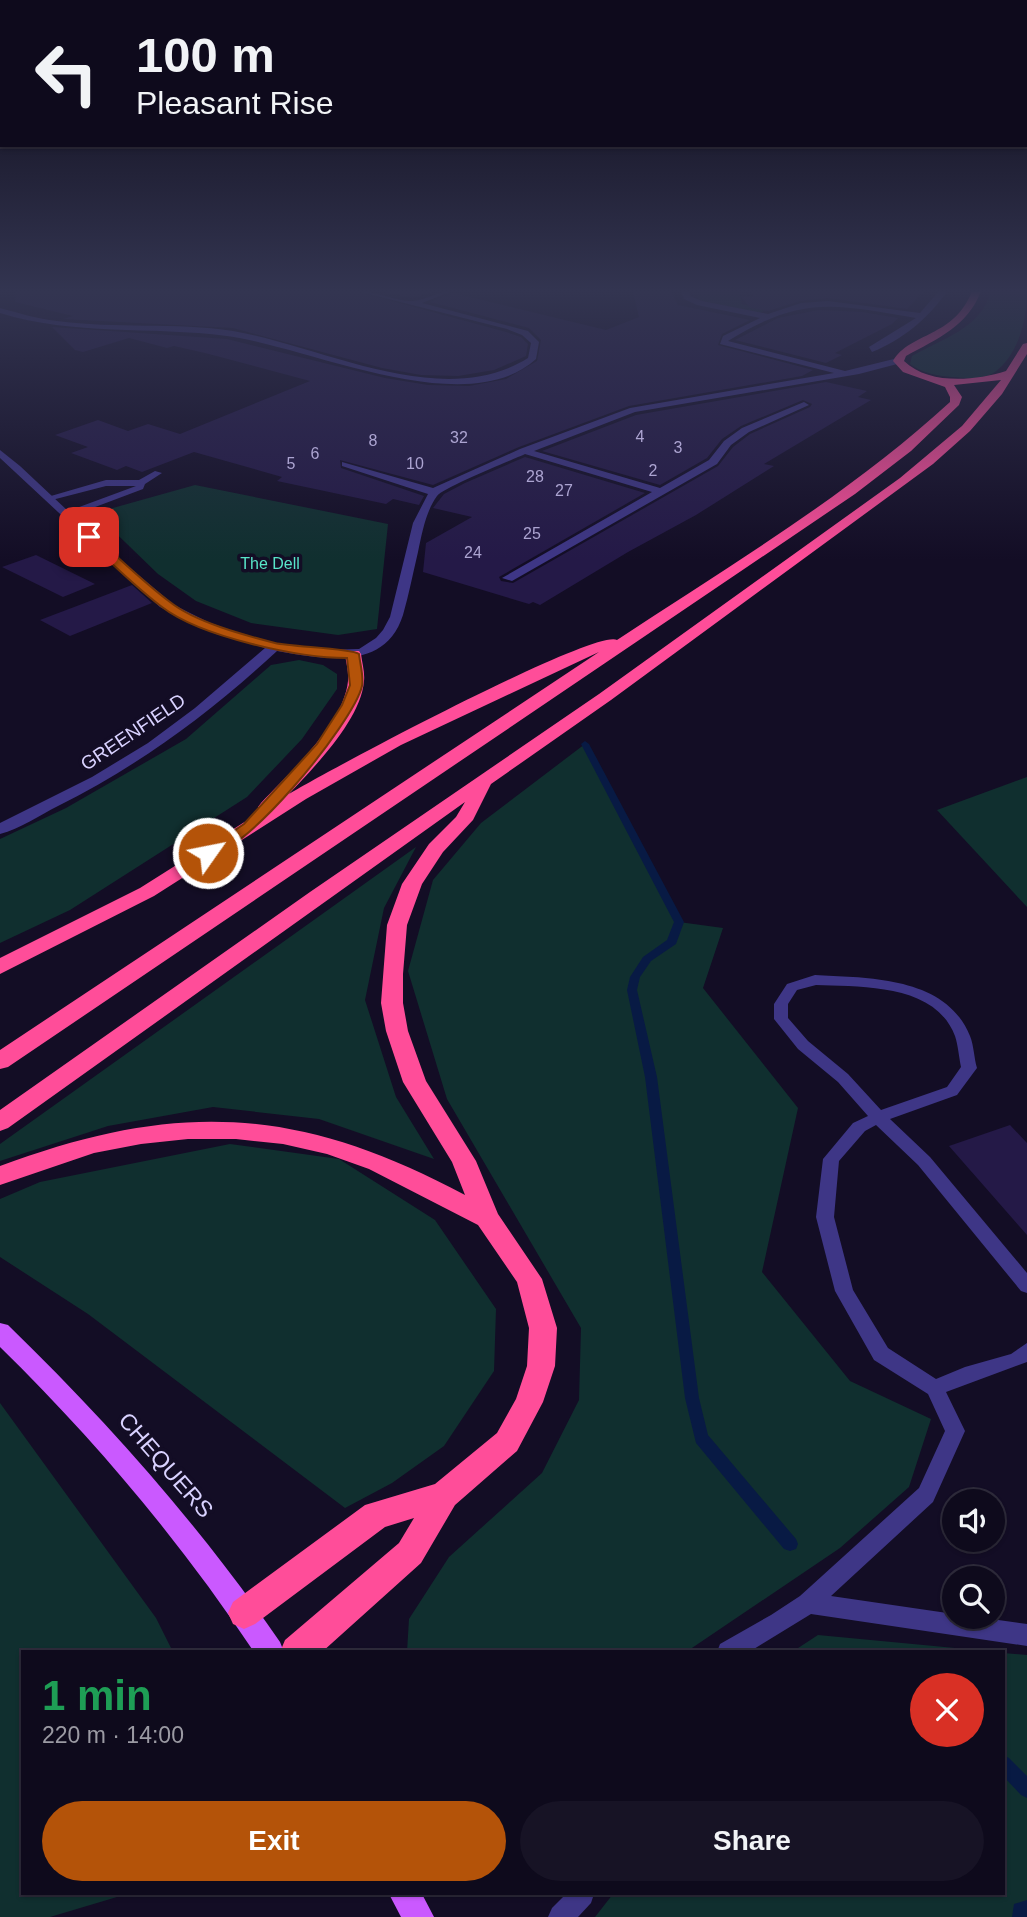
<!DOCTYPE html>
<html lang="en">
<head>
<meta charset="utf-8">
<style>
  :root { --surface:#0e0a1c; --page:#171325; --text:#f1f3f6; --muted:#9b9aa3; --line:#2e2b3b; --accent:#b45309 }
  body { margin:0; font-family:Helvetica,sans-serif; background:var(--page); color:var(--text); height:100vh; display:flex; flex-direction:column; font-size:26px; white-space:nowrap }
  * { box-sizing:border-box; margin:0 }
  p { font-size:23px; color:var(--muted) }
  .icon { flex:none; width:38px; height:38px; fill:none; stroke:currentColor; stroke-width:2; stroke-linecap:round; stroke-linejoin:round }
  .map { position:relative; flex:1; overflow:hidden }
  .sheet { position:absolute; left:21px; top:1650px; width:984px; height:245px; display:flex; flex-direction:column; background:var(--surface); border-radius:0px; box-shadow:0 2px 5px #0004,0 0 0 2px var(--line) }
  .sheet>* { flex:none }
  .guide { position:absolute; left:0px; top:0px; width:1027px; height:147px; box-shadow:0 2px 5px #0004,0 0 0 2px var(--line); background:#0e0a1c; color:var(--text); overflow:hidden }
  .controls { position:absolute; left:942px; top:1489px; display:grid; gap:14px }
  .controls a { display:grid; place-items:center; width:63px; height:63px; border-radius:50%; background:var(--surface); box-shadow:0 2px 5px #0004,0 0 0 2px var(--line); font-size:35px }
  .pin { position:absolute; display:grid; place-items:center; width:60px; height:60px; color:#fff; margin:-30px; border-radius:14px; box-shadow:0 4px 10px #0006 }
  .me { position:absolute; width:77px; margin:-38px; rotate:57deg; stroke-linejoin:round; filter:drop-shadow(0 0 5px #0008) }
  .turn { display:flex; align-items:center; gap:24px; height:147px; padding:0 21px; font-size:32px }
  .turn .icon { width:91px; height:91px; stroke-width:2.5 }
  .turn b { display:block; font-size:49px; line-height:60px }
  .round { display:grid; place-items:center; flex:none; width:74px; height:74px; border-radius:37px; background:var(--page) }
  .head { display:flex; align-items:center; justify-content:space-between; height:119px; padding:0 21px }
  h1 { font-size:42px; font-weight:800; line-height:52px; color:#1e9e55 }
  .cta { display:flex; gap:14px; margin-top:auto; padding:14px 21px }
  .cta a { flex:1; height:80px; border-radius:42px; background:var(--accent); color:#fff; font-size:28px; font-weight:800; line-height:80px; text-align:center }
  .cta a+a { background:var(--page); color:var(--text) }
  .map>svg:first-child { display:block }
  .green { fill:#102f2f }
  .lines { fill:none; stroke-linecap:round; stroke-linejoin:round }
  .stream { fill:#081a44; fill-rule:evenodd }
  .building { fill:#241947 }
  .lane { fill:#3e3686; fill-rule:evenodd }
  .street { fill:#3e3686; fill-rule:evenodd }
  .primary { fill:#ca59ff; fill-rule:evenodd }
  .highway { fill:#ff4d99; fill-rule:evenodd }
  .route { fill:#b45309; stroke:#753606; stroke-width:2 }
  .labels { text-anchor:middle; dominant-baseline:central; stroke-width:7; stroke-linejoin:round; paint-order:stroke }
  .number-label { font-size:16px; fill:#aca4d1 }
  .far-park-label { font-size:16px; fill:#58e5c9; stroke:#130d25 }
  .street-label { font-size:19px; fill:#d9d2ff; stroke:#130d25 }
  .near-street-label { font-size:23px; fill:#d9d2ff; stroke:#130d25 }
</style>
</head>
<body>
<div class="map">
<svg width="1027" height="1917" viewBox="0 0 1027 1917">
  <rect width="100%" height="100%" fill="#130d25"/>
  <g class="green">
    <polygon points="698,291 739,291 742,304 766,310 760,313 703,301 697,298 700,297"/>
    <path d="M991,291H1027C1027,319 1019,354 995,372C983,380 966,378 952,377C937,376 922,373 910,364L912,356C941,339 981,329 991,291Z"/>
    <polygon points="195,485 388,524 377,629 338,635 251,623 196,601 158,574 95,513"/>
    <polygon points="299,660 323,665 337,674 337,689 302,739 247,797 70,910 0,943 0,839 66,808 186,739 271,665"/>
    <polygon points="585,744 679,922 723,928 703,988 798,1108 762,1272 850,1381 931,1419 909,1487 840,1548 686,1652 407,1652 409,1619 449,1557 542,1473 579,1400 581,1328 447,1099 408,971 433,880 481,823"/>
    <polygon points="1027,777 1027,907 937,810"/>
    <polygon points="416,847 384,908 365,1000 396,1097 434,1159 319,1119 213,1107 108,1126 0,1161 0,1144"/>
    <polygon points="230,1144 339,1159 435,1220 496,1309 494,1371 444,1446 392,1483 345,1508 88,1314 0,1257 0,1199 40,1182"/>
    <polygon points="0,1403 156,1618 173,1652 23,1652 23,1894 127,1894 50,1917 0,1917"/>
    <polygon points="818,1635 997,1652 792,1652"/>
    <polygon points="1003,1653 1027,1655 1027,1917 595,1917 613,1894 1003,1894"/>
  </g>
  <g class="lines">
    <g class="stream">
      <polygon points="585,741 589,744 684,922 676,944 651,961 640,977 637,990 657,1077 699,1398 708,1435 796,1539 798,1544 796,1549 790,1551 784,1549 696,1443 685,1398 645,1077 627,990 630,977 643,957 667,940 674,922 581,744"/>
      <polygon points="1003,1755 1009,1758 1027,1776 1027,1798 1021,1795 1003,1776"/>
      <polygon points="1027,1900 1027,1917 1012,1917 1014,1904"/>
    </g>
  </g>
  <g class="building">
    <polygon points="16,291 355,291 506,332 521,337 528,344 526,356 494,370 458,376 421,375 382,368 233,328 63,319 73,316 15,302"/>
    <polygon points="378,291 436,291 413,298"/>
    <polygon points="750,291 924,291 907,309 828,298 800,301 768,311 750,308 742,297 754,297"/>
    <polygon points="633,292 671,292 678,305 750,320 722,334 718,345 813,370 802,376 629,406 519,447 433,485 340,460 341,468 424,496 419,505 393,499 386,504 277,481 282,477 194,452 142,472 126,466 117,470 71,453 88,447 55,435 98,420 128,431 148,424 180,434 310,381 205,353 174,346 167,348 129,338 83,352 75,350 52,327 227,339 385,378 428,385 469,386 506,379 537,361 541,340 529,328 430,302 453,293 606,330 639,317"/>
    <polygon points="819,310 862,312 898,318 892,324 835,353 842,355 826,363 735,340 778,318"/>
    <polygon points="826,382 867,391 858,397 871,400 764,464 774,466 696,515 628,552 540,605 533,602 529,604 423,572 426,543 472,517 433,508 444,494 465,483 525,457 645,493 499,577 501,581 513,583 718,466 733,447 750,434 810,407 812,404 803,400 741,426 722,439 707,458 660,485 542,451 636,415"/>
    <polygon points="36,555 95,584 63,597 2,567"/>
    <polygon points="132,585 152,603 70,636 40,620"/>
    <polygon points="1010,1125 1027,1143 1027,1235 949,1146"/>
  </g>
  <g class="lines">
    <g class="lane">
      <polygon points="155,471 162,473 145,484 143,489 66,518 62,515 63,513 136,486 106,486 48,501 44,498 106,480 139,480"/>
      <path d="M815,975C868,978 946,976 970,1036C974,1046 974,1058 977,1068L974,1072L957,1095L890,1119L930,1157L1027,1273V1293L1021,1291L918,1165L876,1125L865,1131L839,1161L834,1217L853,1290L888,1348L936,1379L965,1367L1011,1354L1027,1343V1362L946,1392L965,1431L933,1502L831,1596L954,1614V1617H977L1027,1624V1646L811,1614L749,1652H717L720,1644L771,1615L800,1596L919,1488L945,1431L928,1394L874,1360L835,1291L816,1217L823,1159L853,1123L868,1116L838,1082L798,1049L774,1019V1004L787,984ZM816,985C861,987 935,983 955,1036C958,1045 959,1057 961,1067L947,1087L881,1110L848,1074L808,1041L788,1018V1004L797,990Z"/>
      <polygon points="566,1894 594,1894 591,1903 578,1917 548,1917 552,1908"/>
    </g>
    <g class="street">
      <path d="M357,291C376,291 398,302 413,301C427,300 437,291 452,291L422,303L528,331L539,342L536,359C466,423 307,346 227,336C151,326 74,336 0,313V308C19,313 37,319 57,321C115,329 175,322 233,331C322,346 442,412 528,358L531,343L522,335L507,329Z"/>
      <path d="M681,291H689L690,296L702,301L768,314L801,303L828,301L920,313L939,291H947C929,318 902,340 872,352L869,347L916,318C834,304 802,295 728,341L845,371L898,358L902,361L901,363L859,374L635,412L534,451L660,488L709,460L724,441L742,428L804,402L809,405L749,432L731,445L717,464L512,581L502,578L652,492L525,454C510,461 444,487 437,496C426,511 422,533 418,552C413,573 409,594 403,615C385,672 323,659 277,651C210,713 140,765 58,806C40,815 20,829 0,834V823L92,777L148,743L195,708L265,648L216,634L160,607L0,458V450L20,466L117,557L174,605L208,622L243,635L275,643L327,650L359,649L376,638L383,630L390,617L413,523L428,494L342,466V462L433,488L520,449L630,408L834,373L720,344L723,336L760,318L697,305L684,299Z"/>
    </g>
    <g class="primary">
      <path d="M0,1323L8,1325C109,1423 200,1526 280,1642L284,1652H254C180,1541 95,1440 0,1347Z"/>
      <polygon points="389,1894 422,1894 434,1917 401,1917"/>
    </g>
    <path class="highway" d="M972,291H981C968,326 937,339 906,356L904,361C929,385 974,381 1006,371L1023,344L1027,343V354L1002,394L970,431L933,464L611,700L491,784L473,820L443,852L422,884L407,925L403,974V1003L408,1031L426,1081L476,1161L498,1214L542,1279L557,1328L555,1366L543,1402L517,1451L455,1505L421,1563L322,1652H280L285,1640L399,1543L414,1518L385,1527L255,1624L244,1629L233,1624L228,1613L233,1602L365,1505L435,1484L497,1433L516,1399L527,1366L529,1328L517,1282L478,1225L369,1169L327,1154L283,1144L236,1139H188L141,1144L94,1153L0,1185V1166C177,1100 298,1106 465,1195L452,1162L403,1082L386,1031L381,1003L387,925L402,884L429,844L456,817L465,802L8,1128L0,1131V1110L310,892L599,694L900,478L962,426L1001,380L954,385L962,397L959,405L911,451L855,494L8,1067L0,1069V1050L599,652L401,745L306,799L154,896L0,974V958L140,888L262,811L258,807L261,803C289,773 344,724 348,681C349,672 346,663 345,654L347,651H359L361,654C362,663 365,672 364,681C361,720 314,767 289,794C325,772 595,628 617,640C730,565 849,495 950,402V397L945,387L903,372L893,361C910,332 954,338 972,291Z"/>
  </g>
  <linearGradient id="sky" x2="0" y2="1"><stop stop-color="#0a0714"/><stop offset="0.52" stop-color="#333551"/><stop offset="1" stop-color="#333551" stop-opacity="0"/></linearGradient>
  <rect width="1027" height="560" fill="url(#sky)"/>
  <path class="route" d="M85,535H93C118,557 143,582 170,602C195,622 244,635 275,643C291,647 351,648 359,654C360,664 364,677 362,686C354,722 239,864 203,856L201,853L244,824L317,744L342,705L350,685L347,658C299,658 201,637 162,607C135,587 111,562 85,539Z"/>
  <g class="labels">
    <g class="number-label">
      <text x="640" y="436">4</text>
      <text x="459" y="437">32</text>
      <text x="373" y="440">8</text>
      <text x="678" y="447">3</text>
      <text x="315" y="453">6</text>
      <text x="291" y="463">5</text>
      <text x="415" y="463">10</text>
      <text x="653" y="470">2</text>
      <text x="535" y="476">28</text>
      <text x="564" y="490">27</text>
      <text x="532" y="533">25</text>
      <text x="473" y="552">24</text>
    </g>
    <g class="far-park-label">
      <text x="270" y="563">The Dell</text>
    </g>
    <g class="street-label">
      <text transform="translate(133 732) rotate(-34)">GREENFIELD</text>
    </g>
    <g class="near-street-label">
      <text transform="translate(166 1465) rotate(49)">CHEQUERS</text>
    </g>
  </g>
</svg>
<div class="controls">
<a><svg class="icon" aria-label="sound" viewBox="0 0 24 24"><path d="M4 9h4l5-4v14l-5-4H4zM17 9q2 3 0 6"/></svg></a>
<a><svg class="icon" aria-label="search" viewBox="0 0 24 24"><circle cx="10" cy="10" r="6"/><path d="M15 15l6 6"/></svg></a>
</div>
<div class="pin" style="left:89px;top:537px;background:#d93025"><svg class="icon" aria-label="arrive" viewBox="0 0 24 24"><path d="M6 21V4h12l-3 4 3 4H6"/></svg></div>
<svg class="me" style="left:208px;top:853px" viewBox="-20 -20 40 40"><circle r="17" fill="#b45309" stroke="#fff" stroke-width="3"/><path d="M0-11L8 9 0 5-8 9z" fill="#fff"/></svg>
<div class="guide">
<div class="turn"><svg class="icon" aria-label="left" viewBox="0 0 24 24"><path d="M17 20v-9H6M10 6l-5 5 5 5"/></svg><div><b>100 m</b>Pleasant Rise</div></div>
</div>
<section class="sheet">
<div class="head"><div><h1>1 min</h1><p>220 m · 14:00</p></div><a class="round" style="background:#d93025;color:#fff"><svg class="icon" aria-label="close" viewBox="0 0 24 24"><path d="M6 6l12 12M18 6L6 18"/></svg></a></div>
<div class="cta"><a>Exit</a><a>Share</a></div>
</section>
</div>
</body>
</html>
